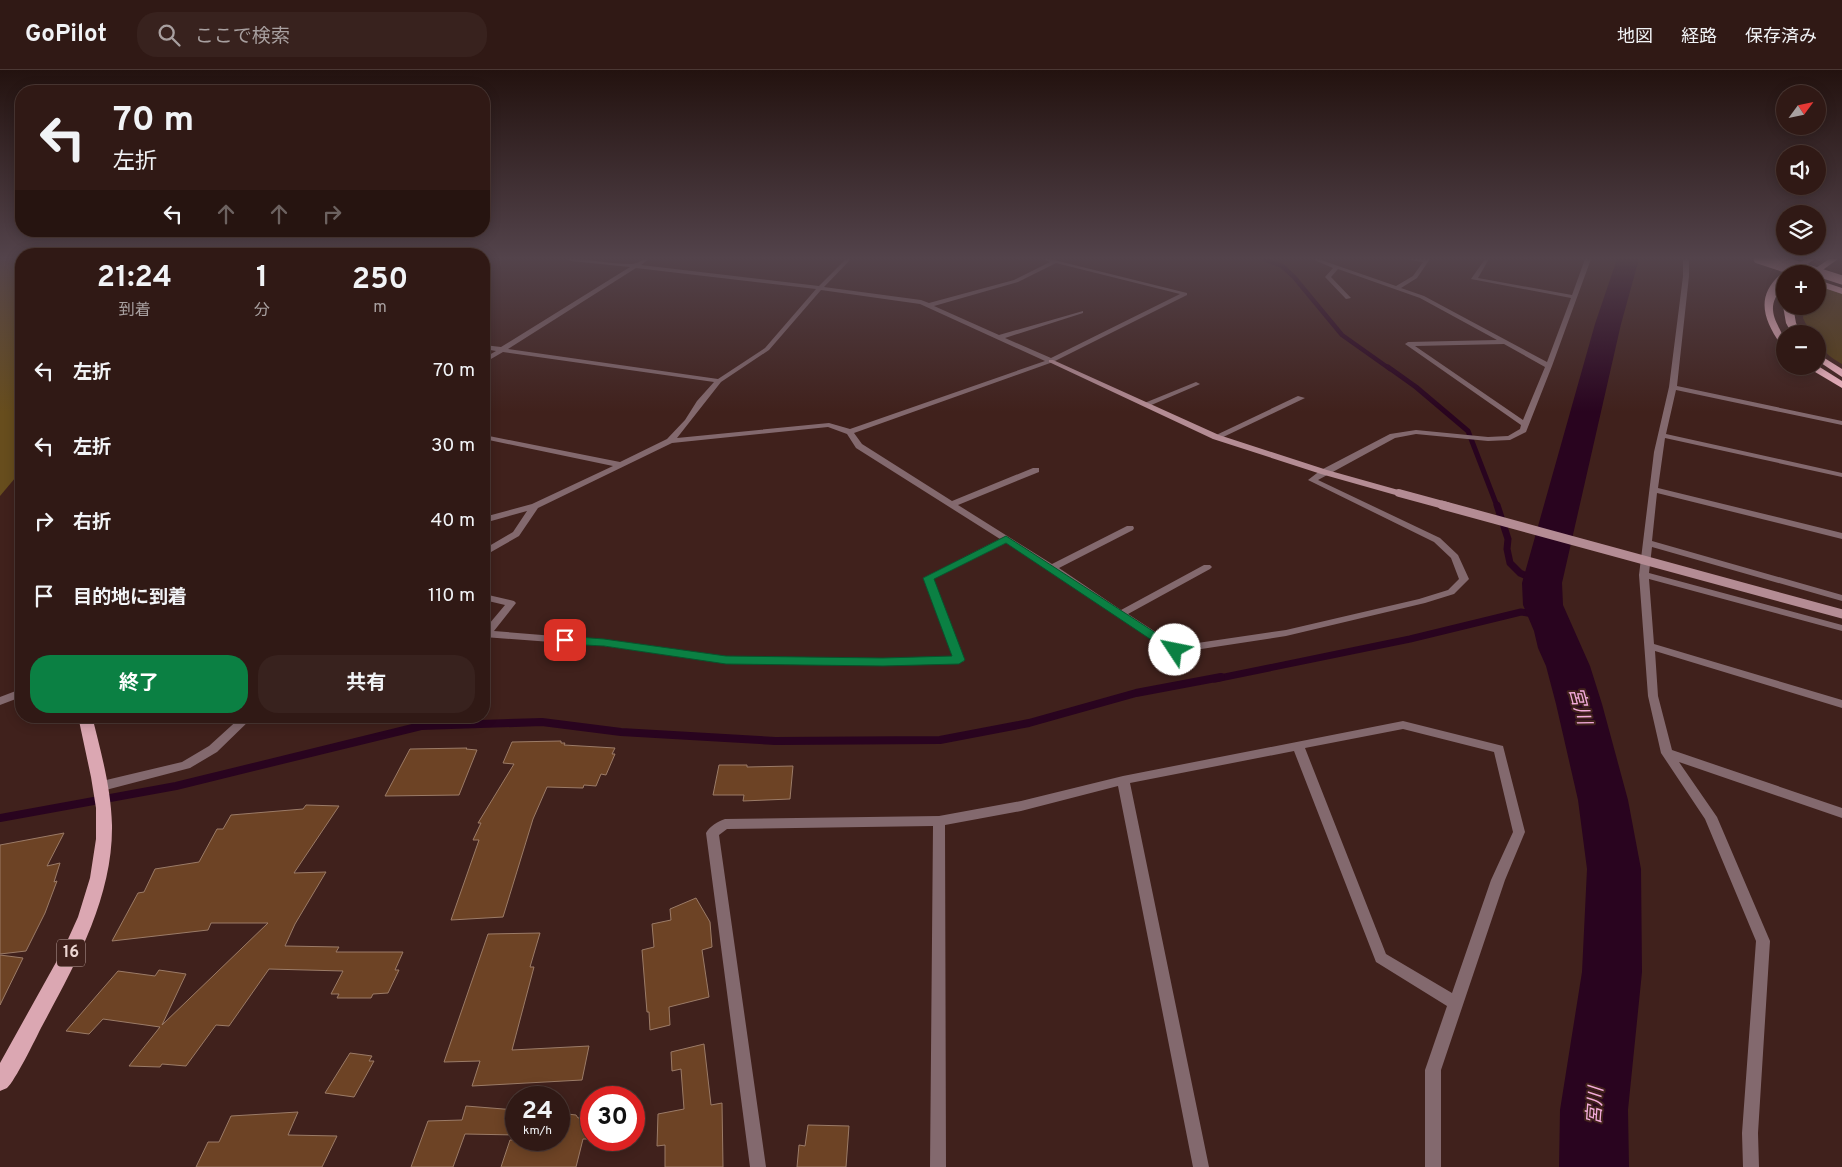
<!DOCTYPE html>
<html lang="ja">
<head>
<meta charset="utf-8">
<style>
  :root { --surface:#301915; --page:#38221e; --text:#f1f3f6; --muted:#a8a0a0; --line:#4b3834; --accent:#0b8043 }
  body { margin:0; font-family:Overpass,"Noto Sans JP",sans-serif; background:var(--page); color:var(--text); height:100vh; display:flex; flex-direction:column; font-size:19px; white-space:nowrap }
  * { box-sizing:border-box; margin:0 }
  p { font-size:16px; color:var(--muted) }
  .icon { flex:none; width:28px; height:28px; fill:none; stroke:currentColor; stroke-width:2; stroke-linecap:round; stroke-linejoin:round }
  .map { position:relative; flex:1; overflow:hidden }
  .details { position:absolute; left:15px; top:178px; width:475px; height:475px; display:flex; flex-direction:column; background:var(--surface); border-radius:20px; box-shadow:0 2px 12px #0003,0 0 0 1px var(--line) }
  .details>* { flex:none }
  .hud { position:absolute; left:15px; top:15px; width:475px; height:152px; border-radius:20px; box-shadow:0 2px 12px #0003,0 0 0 1px var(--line); background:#301915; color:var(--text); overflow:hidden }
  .needle { width:32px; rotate:57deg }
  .controls { position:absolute; left:1776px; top:15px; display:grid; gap:10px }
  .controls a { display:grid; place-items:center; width:50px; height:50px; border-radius:50%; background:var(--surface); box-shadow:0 2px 12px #0003,0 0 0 1px var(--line); font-size:25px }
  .speed { position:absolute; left:505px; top:1016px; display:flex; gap:10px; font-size:25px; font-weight:700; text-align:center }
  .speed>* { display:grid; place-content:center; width:65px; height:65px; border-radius:50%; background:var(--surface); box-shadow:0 2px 12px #0003,0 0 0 1px var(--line); line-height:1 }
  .speed small { font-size:12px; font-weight:400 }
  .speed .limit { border:8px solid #d22; background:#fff; color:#111 }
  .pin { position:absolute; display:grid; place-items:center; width:42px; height:42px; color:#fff; margin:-21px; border-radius:10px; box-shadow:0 2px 8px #0006 }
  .me { position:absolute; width:55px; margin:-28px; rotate:304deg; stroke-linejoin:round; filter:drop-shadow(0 0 4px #0008) }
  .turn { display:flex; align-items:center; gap:18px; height:105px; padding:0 15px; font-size:22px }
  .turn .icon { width:65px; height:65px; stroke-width:2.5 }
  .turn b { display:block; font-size:35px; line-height:42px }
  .lanes { display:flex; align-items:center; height:48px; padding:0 15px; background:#0003; justify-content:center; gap:25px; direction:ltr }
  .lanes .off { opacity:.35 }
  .eta { display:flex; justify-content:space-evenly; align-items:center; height:85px; text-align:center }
  .eta b { font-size:30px; font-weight:700; line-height:35px }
  .cta { display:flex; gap:10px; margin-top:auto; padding:10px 15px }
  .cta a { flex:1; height:58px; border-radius:20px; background:var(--accent); color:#fff; font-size:20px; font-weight:700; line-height:58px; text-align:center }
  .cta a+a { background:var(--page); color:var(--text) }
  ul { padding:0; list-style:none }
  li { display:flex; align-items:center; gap:15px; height:75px; padding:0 15px }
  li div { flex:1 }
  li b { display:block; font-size:19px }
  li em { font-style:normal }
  header { display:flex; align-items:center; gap:30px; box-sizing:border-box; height:70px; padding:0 25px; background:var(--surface); border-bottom:1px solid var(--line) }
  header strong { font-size:24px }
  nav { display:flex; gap:28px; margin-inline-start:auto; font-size:18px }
  .search { width:350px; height:45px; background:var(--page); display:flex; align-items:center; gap:12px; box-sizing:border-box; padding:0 18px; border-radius:20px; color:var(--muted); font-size:19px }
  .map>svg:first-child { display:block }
  .green { fill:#584012 }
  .forest { fill:#674d1d }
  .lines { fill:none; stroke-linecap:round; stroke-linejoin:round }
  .stream-far3 { stroke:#29041f; stroke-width:4.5 }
  .stream-far2 { stroke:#29041f; stroke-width:5 }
  .stream-far1 { stroke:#29041f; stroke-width:7 }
  .stream { stroke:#29041f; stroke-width:8 }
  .river { fill:#29041f; fill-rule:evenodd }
  .building { fill:#6d4325; stroke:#9b7b67 }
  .street { fill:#83696e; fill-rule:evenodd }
  .secondary { fill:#b48c94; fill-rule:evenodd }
  .primary { fill:#dba7b2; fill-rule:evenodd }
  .highway { fill:#fec0cd; fill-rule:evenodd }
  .secondary-bridge-far1 { stroke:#b48c94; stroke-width:8 }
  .secondary-bridge { stroke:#b48c94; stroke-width:9 }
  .highway-bridge { stroke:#fec0cd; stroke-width:9 }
  .route { fill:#0b8043; stroke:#07532c }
  .labels { text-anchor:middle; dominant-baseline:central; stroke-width:4; stroke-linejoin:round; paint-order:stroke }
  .shield { fill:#40211c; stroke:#b8a09b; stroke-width:1 }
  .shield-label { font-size:16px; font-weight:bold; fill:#ecd6d2 }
  .water-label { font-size:19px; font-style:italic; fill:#f3abda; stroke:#40211c }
</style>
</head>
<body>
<header>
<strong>GoPilot</strong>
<div class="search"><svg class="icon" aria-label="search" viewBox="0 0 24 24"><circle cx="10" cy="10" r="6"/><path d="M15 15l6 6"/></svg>ここで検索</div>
<nav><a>地図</a><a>経路</a><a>保存済み</a></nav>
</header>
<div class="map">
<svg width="1842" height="1097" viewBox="0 0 1842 1097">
  <rect width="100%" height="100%" fill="#40211c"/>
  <path class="green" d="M1819,216L1842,221V294C1830,287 1818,279 1818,264H1811L1803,248L1804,236H1818V218Z"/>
  <polygon class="forest" points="0,189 21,189 21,401 0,426"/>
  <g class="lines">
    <polyline class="stream-far3" points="1264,189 1282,196 1294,207 1342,265 1390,299"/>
    <polyline class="stream-far2" points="1388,297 1416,317 1468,361 1497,436"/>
    <g class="stream-far1">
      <polyline points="1497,435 1508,469 1507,479 1510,493 1520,503 1542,513"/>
      <polyline points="1215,609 1410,569 1521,542 1546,546"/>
    </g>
    <polyline class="stream" points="0,748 176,716 421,656 542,652 621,662 775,671 940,670 1029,653 1136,623 1221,607"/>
    <polygon class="river" points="1617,189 1639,189 1621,254 1562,513 1563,535 1590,596 1602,634 1628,730 1641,799 1642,902 1628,1040 1629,1097 1559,1097 1560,1040 1582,902 1587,799 1578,730 1556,634 1546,596 1538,578 1534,561 1523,535 1522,513 1595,254"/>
  </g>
  <g class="building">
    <polygon points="561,671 561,673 565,673 564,675 615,678 612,684 615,684 606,705 601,704 596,716 584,715 583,718 547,717 533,749 503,847 451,850 479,770 473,770 481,753 478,753 514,694 503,693 512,672"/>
    <polygon points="467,678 466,679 477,680 459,725 385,726 410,679"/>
    <polygon points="719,695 747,695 747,697 793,696 790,729 743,731 744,725 713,725"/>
    <polygon points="306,735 339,736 294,803 326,802 295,854 285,876 339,877 336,882 403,882 395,900 399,900 388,923 373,924 371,928 337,928 339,924 331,924 343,901 269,899 229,956 216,955 186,996 162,994 160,997 129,996 160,957 103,949 89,964 66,961 118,901 155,906 159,900 186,904 162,955 268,853 211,853 208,860 112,871 138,823 144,822 155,799 199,792 217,759 223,759 231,745 303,739"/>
    <polygon points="64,763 47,796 60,793 54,812 57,811 45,843 26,881 0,884 0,775"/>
    <polygon points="696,828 710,852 712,877 702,880 709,927 669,937 670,955 650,960 649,942 647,942 642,880 654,877 652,854 671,850 670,839"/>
    <polygon points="540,863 530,897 534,897 512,980 589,976 582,1010 472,1016 480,991 444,992 488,864"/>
    <polygon points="0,885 23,888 0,935"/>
    <polygon points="704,974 711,1035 722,1033 723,1097 665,1097 665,1075 657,1076 658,1044 684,1039 681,999 672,1001 671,982"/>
    <polygon points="350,983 372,986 369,991 374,991 354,1027 325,1023"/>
    <polygon points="466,1036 516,1040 516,1065 465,1064 453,1097 411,1097 428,1051 462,1050"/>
    <polygon points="298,1042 288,1065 337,1066 322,1097 196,1097 208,1072 219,1072 231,1046"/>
    <polygon points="559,1043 576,1045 578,1048 591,1047 591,1069 583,1069 576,1097 501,1097 510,1070 559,1070"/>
    <polygon points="808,1055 849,1056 846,1097 797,1097 799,1075 805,1076"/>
  </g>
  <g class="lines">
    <g class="street">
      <path d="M569,189C590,189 610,194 631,194C638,194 642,189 649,189L641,195L819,216L846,189H851L824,217L921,230L929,233L1014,210L1050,192L1043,189H1050L1187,223V225L1053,292L854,363L862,374L952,431L1033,398H1039V402L958,435L1052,494L1127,456H1133L1134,458L1133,460L1059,498L1121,540L1204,495H1210L1212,497L1210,499L1128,544L1177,576L1286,560L1419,529L1448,520L1459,509L1451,488L1434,472L1308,410L1321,400L1390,364L1416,360L1488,367L1508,366L1520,359L1521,355L1405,274L1408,272L1497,270L1420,228L1338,199L1331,207L1351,228L1346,229L1325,207L1333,198L1312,189H1318L1396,216L1413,206L1423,192L1411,190V189H1430L1417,208L1401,218L1424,226L1547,292L1571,228L1471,209L1485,189H1489L1478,208L1572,225L1585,189H1591L1552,296L1526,362L1510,370L1488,371L1416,364L1395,368L1318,410L1440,468L1458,485L1469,509L1454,524L1425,533L1286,566L1175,583L1006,473L933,509L964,590L963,592L883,595L726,593L604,576L484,567V560L505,535L484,530V524L514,531L516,533L494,561L604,570L726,587L883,589L953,587L923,508L1000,469L856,378L847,364L828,357L672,373L538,438L519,466L484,486V479L513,462L527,441L484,453V447L532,434L613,396L484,369V365L620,392L667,369L685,350L697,331L714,312L503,282L484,293V288L496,281L484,279V275L501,277L630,197L571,191ZM1056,193L1180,224L1051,288L1005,268L1083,243V241L999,265L934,236L1018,212ZM636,198L816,219L765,278L718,309L508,279ZM821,220L920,234L1045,291L850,359L829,353L677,368L721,312L769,280ZM1504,274L1545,297L1523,350L1415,276Z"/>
      <polygon points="1683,189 1689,189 1689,206 1677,316 1842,351 1842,355 1676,320 1666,364 1842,403 1842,407 1665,368 1658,418 1842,463 1842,469 1657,423 1652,471 1842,525 1842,531 1652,477 1649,503 1842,555 1842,561 1649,509 1654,574 1842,630 1842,638 1655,581 1658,626 1672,680 1842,738 1842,748 1679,692 1717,747 1770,871 1758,1063 1759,1097 1743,1097 1742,1063 1756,871 1705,749 1661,683 1648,626 1639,505 1654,382 1669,317 1683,206"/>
      <polygon points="1196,312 1200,314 1198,315 1149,336 1142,334"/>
      <polygon points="1298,326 1305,328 1219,369 1213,369 1212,367"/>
      <polygon points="21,619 21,627 0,635 0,627"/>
      <polygon points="242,646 254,646 217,682 190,698 102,721 98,719 96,716 98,713 102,711 182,692 209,676"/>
      <path d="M1403,651L1503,676L1525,762L1505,810L1441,1000V1097H1425V1000L1447,936L1376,892L1294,681L1130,713L1209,1097H1193L1118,716L1021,741L945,755L946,1097H930L933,756L727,759L719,765L766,1097H750L706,763C709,757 718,751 725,749L939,746L1021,731L1123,706ZM1403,659L1494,682L1513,762L1491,810L1452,923L1386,884L1305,678Z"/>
    </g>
    <polygon class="secondary" points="1049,290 1053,290 1219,365 1327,400 1402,421 1403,423 1399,426 1321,404 1213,369 1049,292"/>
    <path class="primary" d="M78,646H92C101,682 111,718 112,755C113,828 75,895 41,958C35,970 15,1011 7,1018C5,1019 2,1020 0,1021V993L64,878L78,847L90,808L96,769V738L91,707Z"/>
    <g class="highway">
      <path d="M1806,189H1815L1792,204H1785C1785,217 1772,226 1773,240C1774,254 1785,263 1785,277L1782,276C1764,251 1754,226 1782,203C1788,197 1798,193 1806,189Z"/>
      <polygon points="1829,189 1838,189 1817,204 1807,204"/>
      <polygon points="1818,210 1842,218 1842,224 1818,216"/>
      <polygon points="1785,234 1785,236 1793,236 1796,253 1802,264 1792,264 1786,253 1783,236"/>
      <polygon points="1818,284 1842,299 1842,307 1818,291"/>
      <polygon points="1805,296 1818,296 1842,311 1842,318"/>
    </g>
    <polyline class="secondary-bridge-far1" points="1399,423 1447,436"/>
    <polyline class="secondary-bridge" points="1442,435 1842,544"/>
    <g class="highway-bridge">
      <polyline points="1758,189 1785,198"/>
      <polyline points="1777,189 1842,210"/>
    </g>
  </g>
  <linearGradient id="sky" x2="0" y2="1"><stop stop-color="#23120f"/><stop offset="0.55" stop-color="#53434b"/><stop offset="1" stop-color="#53434b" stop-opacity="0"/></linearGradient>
  <rect width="1842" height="342" fill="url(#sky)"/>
  <polygon class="route" points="1006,466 1179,578 1181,580 1179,583 1171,583 1006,473 934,509 965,590 959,594 883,596 726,594 604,576 565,574 559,570 565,566 604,569 726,586 883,588 952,586 923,508"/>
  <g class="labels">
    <rect class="shield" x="57" y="869.5" width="28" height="27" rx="4"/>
    <g class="shield-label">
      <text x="71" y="883">16</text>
    </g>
    <g class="water-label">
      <text transform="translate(1579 636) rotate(75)">宮川</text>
      <text transform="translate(1596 1036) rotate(-86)">宮川</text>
    </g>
  </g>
</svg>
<div class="controls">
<a><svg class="needle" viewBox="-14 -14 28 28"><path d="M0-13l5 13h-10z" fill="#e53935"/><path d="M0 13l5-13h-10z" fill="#a8a0a0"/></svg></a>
<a><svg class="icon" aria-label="sound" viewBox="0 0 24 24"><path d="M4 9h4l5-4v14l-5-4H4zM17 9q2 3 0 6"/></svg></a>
<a><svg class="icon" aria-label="layers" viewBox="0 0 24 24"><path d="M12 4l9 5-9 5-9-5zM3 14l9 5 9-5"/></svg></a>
<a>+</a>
<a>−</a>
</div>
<div class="speed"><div>24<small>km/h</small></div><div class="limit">30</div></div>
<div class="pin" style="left:565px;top:570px;background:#d93025"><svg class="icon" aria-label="arrive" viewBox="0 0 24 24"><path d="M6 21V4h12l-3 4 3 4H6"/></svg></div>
<svg class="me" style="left:1175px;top:580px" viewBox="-20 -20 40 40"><circle r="19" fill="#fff"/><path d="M0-13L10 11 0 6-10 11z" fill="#0b8043"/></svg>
<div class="hud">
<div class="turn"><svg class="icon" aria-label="left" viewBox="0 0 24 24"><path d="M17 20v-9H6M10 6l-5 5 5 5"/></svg><div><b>70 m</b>左折</div></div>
<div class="lanes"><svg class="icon" aria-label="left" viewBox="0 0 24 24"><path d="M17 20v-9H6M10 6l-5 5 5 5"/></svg><svg class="icon off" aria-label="ahead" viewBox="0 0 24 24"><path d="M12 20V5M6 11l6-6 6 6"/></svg><svg class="icon off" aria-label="ahead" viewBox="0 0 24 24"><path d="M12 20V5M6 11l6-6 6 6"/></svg><svg class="icon off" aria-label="right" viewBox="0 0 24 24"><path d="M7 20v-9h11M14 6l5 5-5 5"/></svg></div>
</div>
<section class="details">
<div class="eta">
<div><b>21:24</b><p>到着</p></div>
<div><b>1</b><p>分</p></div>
<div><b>250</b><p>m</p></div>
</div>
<ul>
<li><svg class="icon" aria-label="left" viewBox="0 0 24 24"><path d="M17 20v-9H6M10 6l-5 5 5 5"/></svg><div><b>左折</b></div><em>70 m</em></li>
<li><svg class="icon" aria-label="left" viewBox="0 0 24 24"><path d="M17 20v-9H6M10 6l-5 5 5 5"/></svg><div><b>左折</b></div><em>30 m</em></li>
<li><svg class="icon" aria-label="right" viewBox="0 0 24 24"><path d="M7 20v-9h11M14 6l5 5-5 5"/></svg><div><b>右折</b></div><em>40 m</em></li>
<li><svg class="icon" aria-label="arrive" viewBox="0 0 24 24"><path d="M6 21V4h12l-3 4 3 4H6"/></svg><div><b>目的地に到着</b></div><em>110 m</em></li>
</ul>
<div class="cta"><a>終了</a><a>共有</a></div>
</section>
</div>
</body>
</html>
